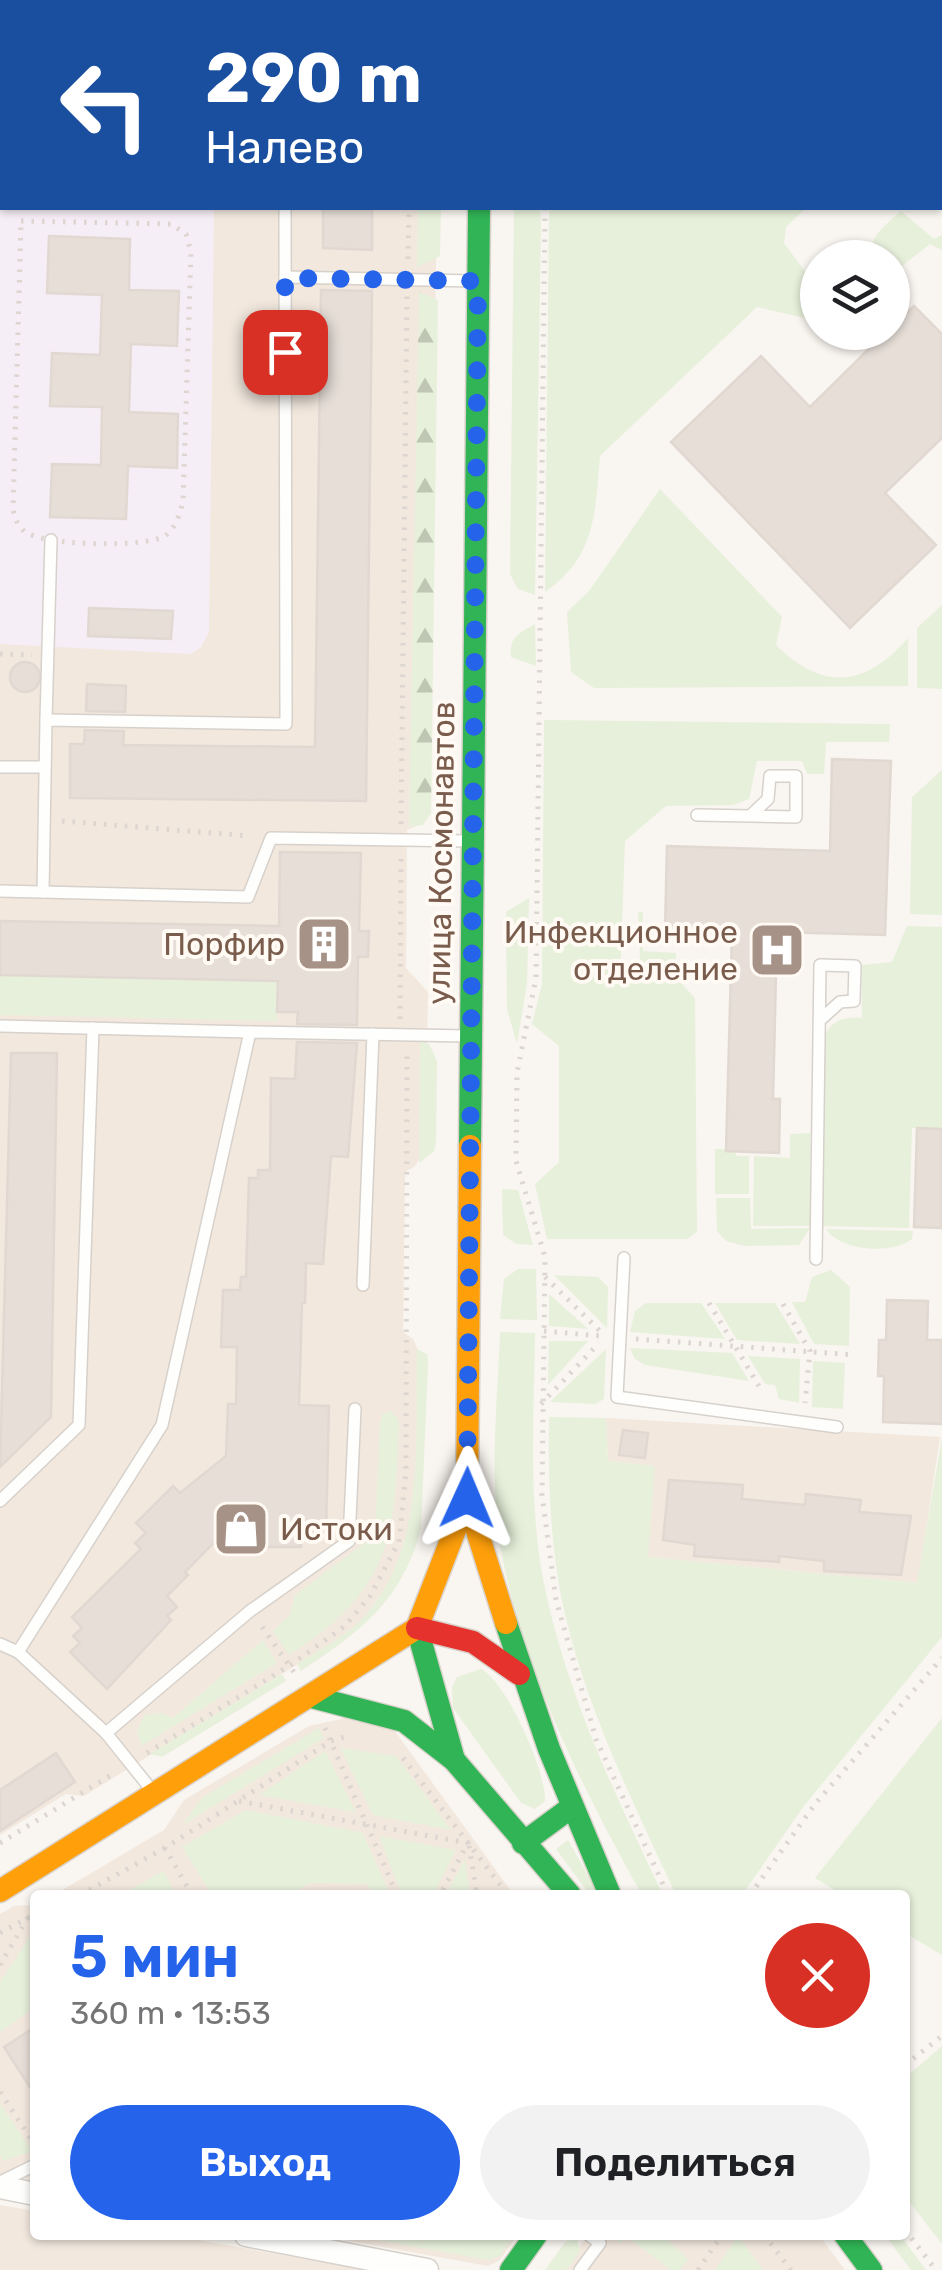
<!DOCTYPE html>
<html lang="ru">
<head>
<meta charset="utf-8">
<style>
  :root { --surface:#fff; --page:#f2f2f2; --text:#202124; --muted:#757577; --accent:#2563eb }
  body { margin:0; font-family:Rubik,sans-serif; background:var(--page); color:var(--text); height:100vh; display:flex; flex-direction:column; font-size:38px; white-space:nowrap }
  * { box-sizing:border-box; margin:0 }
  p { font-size:32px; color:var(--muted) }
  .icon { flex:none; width:55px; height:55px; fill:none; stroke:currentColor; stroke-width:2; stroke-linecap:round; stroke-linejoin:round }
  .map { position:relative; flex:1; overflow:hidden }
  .side { position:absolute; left:30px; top:1890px; width:880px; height:350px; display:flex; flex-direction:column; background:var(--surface); border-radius:10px; box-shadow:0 2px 8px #0004 }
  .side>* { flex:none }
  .top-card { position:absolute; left:0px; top:0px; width:942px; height:210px; box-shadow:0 2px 8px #0004; background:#1a4fa0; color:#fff; overflow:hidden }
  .controls { position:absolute; left:800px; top:240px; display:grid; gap:20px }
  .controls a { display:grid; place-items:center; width:110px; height:110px; border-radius:50%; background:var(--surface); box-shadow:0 2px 8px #0004; font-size:50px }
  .pin { position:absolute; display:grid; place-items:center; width:85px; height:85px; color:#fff; margin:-42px; border-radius:20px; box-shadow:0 5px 15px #0006 }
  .me { position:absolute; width:110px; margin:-55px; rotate:1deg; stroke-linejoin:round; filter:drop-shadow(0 0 8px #0008) }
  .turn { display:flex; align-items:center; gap:35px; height:210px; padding:0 40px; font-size:45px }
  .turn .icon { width:130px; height:130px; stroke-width:2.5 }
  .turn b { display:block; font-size:70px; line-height:85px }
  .round { display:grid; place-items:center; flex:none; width:105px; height:105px; border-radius:52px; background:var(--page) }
  .overview { display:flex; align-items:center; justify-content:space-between; height:170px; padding:0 40px }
  h1 { font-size:60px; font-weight:600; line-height:75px; color:var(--accent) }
  .primary-button { display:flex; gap:20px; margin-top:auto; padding:20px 40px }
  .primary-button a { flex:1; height:115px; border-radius:60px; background:var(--accent); color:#fff; font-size:40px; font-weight:600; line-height:115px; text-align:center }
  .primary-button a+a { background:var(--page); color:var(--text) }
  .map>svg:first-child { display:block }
  .residential { fill:#f2e8de }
  .education { fill:#f6eef6 }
  .green { fill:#e7f0db }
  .forest { fill:url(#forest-firs) }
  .building { fill:#e6ded7; stroke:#e2d8d2; stroke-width:2.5 }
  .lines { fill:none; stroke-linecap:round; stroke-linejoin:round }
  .lane-casing { stroke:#d7d1cb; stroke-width:14 }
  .street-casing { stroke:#d7d1cb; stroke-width:25 }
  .fast-casing { stroke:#d9d2cb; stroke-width:25 }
  .slow-casing { stroke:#d9d2cb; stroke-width:25 }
  .jam-casing { stroke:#d9d2cb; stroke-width:25 }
  .path { stroke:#dcd5d0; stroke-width:5; stroke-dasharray:2.5 8; stroke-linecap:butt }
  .lane { stroke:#fefefd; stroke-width:11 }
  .street { stroke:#fefefd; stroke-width:22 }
  .fast { stroke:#30b455; stroke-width:22 }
  .slow { stroke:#ff9f0a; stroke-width:22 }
  .jam { stroke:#e5322d; stroke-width:22 }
  .route { stroke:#2563eb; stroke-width:18; stroke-dasharray:0 32.4 }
  .labels { text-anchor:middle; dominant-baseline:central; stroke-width:8; stroke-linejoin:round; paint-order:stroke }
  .street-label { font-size:32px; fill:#7a5c4d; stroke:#fffaf3 }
  .poi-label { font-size:32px; fill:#7a5c4d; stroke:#fffaf3; text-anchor:end }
</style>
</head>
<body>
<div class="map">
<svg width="942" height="2270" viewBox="0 0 942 2270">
  <defs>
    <pattern id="forest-firs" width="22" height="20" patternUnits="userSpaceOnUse" patternTransform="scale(2.5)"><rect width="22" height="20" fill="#e7f0db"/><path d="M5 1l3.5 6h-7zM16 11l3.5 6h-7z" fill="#c0c6b4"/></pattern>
  </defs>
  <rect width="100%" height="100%" fill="#f9f5f0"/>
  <g class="residential">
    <polygon points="0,0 441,0 2,2 2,208 437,208 426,809 416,826 407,830 406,968 428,992 425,1150 415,1166 405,1172 403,1332 413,1339 421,1357 416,1513 400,1567 358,1627 84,1796 66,1794 0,1835"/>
    <polygon points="606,1418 940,1437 918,1583 647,1557 654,1466 608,1461"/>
    <polygon points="355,1716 394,1730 514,1895 54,1895 164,1830 184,1800 309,1726"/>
    <polygon points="35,1905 35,2181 0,2174 0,1914 14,1906"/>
    <polygon points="0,2205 35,2211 35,2235 170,2235 366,2270 0,2270"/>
    <polygon points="317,2235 518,2235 499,2261 488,2266"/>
    <polygon points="588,2235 819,2235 845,2270 562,2270"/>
  </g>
  <polygon class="education" points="0,91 2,208 214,208 209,632 201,647 191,654 0,644"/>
  <g class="green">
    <polygon points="543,0 942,0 942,8 940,2"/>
    <polygon points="418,208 441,208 440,256 417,267"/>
    <polygon points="514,208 540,208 541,224 535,595 518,589 510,574"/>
    <path d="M549,208H806L786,227L784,243L817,288L818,321L757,307L600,456C595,513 596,557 545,592Z"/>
    <path d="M901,211L934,239L942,235V250L930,244L893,273L892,258L872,257C866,239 888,223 901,211Z"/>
    <path d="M660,489L782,617L776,645C824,692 865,687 908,638V686L594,688L571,672L567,612L589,591Z"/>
    <polygon points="942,605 942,689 917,688 917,628"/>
    <path d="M535,624L536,666L511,657C509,637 519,633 535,624Z"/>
    <polygon points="544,720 890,724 889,742 826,742 824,774 807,774 802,761 757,761 749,799 733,805 666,806 625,841 620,981 681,983 695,998 697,1232 687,1239 547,1239 535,1184 559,1162 559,1046 532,1024 542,984"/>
    <polygon points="942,770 942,915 910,914 912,797"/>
    <polygon points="529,898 527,984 517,1044 507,1009 506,912"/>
    <polygon points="638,912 643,912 643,951 676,953 676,966 648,965 640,960"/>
    <path d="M907,926L942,927V1129L912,1128L909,1228L821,1226L823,1042C829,1021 841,1017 862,1018V965L892,962Z"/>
    <polygon points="0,975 278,981 277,1021 0,1015"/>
    <polygon points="420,1041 429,1044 437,1061 436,1143 434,1151 419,1163"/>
    <polygon points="810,1133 811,1226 753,1226 754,1156 790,1158 790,1134"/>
    <polygon points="715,1149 735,1149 736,1156 749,1156 749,1194 715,1194"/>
    <polygon points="502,1189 518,1190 533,1245 516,1244 503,1235"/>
    <polygon points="716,1198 750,1198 751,1229 810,1228 799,1245 745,1246 726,1241 717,1231"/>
    <path d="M826,1229L913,1231L912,1239C892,1255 840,1251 826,1229Z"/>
    <polygon points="518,1269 536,1269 537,1320 500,1319 504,1279"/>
    <polygon points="831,1270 850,1287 849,1346 814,1344 792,1302 805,1302 812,1277"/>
    <polygon points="554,1275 598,1277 608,1287 607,1328"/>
    <polygon points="549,1294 588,1329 549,1326"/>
    <polygon points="646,1303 701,1303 725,1339 630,1332 635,1311"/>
    <polygon points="715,1303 775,1303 800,1344 737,1340"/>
    <path d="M500,1332L535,1333C534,1421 527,1512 547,1598C571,1704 617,1798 663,1895H642C578,1781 500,1626 495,1493C493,1440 498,1385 500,1332Z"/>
    <polygon points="549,1341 588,1341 548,1385"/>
    <polygon points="630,1348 732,1353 749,1381 645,1365 635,1359"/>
    <path d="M417,1349L427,1354L428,1364L421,1529C401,1602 361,1631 301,1671L297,1664C317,1651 343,1638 360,1621C429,1550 414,1439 417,1349Z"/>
    <polygon points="606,1349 604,1399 595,1404 550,1402"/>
    <polygon points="748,1356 800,1359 799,1403 779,1399 775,1385 765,1384"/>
    <polygon points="813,1361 845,1363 843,1409 812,1407"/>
    <path d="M391,1411L399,1421C395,1536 393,1589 289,1655L273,1631L290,1615L295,1595L375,1535L380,1422L382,1415Z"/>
    <path d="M549,1417L606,1418L608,1461L655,1466L648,1557L917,1583L942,1437V1637L804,1806L742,1895H676C632,1800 584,1704 562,1601C550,1540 548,1479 549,1417Z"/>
    <polygon points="263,1640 277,1663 141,1746 137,1730 145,1715 162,1713 173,1718"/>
    <path d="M481,1669C507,1682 546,1772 545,1801L535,1809L521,1803L453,1708L452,1687L457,1677Z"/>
    <polygon points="282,1674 286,1681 162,1757 150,1754"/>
    <polygon points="942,1718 942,1955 905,1933 905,1895 843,1895 815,1878"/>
    <polygon points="319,1728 324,1738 181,1826 203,1797"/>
    <polygon points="340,1748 396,1756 451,1830 373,1815"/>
    <polygon points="325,1751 356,1812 259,1795"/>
    <polygon points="246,1810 363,1833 390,1895 373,1895 367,1884 310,1883 290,1895 212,1895 182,1847"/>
    <polygon points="379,1836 456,1850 433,1895 402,1895"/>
    <polygon points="568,1840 599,1895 590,1895 556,1849"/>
    <polygon points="465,1859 470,1895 446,1895"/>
    <polygon points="163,1871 177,1895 121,1895"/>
    <polygon points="35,1929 35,2007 0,2032 0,1982"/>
    <polygon points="942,2046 942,2244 905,2196 905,2078"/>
    <polygon points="0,2103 32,2151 4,2161 0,2155"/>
    <polygon points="351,2235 514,2235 500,2256 488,2260"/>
    <polygon points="609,2235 662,2235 688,2259 680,2270 671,2270 626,2236 620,2243"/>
    <polygon points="885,2235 900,2235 926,2270 911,2270"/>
    <polygon points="738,2236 763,2270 715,2270"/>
    <polygon points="577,2240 580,2251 567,2270 545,2270 566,2241"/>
  </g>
  <polygon class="forest" points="419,292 438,300 431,813 423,825 409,827"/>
  <g class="building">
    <polygon points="323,208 372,208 372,250 323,248"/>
    <polygon points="49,236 130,239 129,290 179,291 177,346 131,344 129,412 178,414 177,468 128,466 126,519 50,517 52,464 101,465 102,407 50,406 52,353 100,355 102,295 47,293"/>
    <polygon points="321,290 372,291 366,801 70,798 70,744 84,744 85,730 124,731 123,745 315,747"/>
    <polygon points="914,306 942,334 942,438 885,493 936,545 850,628 671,442 761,356 810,407 886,332 892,332 892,327"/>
    <polygon points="89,608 173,611 171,639 88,636"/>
    <circle cx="25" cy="677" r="15"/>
    <polygon points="87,684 126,686 125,712 86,711"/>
    <polygon points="832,759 891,761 885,935 777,932 773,1099 780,1099 779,1153 726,1151 732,933 665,931 667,846 830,851"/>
    <polygon points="280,852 361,853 359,931 369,931 368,957 358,957 357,1025 297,1024 298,1012 277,1012 278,981 0,975 0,921 279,926"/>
    <polygon points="297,1042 357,1043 348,1157 331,1156 323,1264 306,1263 305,1303 302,1303 299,1405 329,1406 326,1533 302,1533 301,1547 247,1547 250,1506 185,1572 188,1575 167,1596 177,1607 167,1616 171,1620 107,1689 70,1652 80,1643 73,1636 82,1628 72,1617 141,1549 135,1543 146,1533 136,1523 173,1486 180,1493 226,1456 228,1404 236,1404 237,1347 221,1347 223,1290 240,1290 241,1277 246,1277 249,1178 258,1178 258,1170 270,1170 271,1078 295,1079"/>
    <polygon points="11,1053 57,1053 51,1417 0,1467"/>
    <polygon points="917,1128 942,1129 942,1228 914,1227"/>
    <polygon points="887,1300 928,1301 927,1340 942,1340 942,1424 883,1422 884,1376 878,1376 879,1340 886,1340"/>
    <polygon points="623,1430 648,1433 645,1458 619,1455"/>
    <polygon points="669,1480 743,1485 742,1499 805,1505 806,1494 861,1500 859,1512 911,1516 901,1575 824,1571 824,1561 779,1556 779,1562 694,1556 695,1545 663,1540"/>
    <polygon points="56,1753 75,1782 0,1831 0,1790"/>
    <polygon points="35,2027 35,2095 4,2047"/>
  </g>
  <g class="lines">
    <g class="lane-casing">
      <g id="lane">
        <polyline points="0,6 2,6"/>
        <polyline points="285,277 474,281"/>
        <polyline points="46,720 51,540"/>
        <polyline points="0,767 45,767"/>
        <polyline points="697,815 796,817 796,776 770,776 768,799 750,816"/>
        <polyline points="0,891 248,897 271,838 469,841"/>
        <polyline points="43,892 46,720 286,724 285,208"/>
        <polyline points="0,1026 250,1032"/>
        <polyline points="624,1258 617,1397 837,1427"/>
        <polyline points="816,1259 820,965 855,966 854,1001 840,1002 819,1021"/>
        <polyline points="363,1285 373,1034"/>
        <polyline points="0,1501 79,1425 93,1028"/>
        <polyline points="0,1644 18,1652"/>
        <polyline points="106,1733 250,1611 349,1541 355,1409"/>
        <polyline points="154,1793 106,1733 18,1652 162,1425 250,1032 467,1036"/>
        <polyline points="0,2182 35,2165"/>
        <polyline points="580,2270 600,2243 589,2235"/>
      </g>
    </g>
    <g class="street-casing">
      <g id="street">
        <polyline points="0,2187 35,2194"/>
        <polyline points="246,2235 427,2270"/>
      </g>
    </g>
    <g class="fast-casing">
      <g id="fast">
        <polyline points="481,0 481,2"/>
        <polyline points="470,1146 479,208"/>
        <polyline points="506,1623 549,1749 610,1895"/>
        <polyline points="417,1628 454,1760"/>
        <polyline points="312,1697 404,1721 454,1760 570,1895"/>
        <polyline points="523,1843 569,1809"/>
        <polyline points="845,2235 871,2270"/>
        <polyline points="511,2270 536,2235"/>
      </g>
    </g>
    <g class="slow-casing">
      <g id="slow">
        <polyline points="470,1146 467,1499 506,1623"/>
        <polyline points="0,1891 417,1628 467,1499"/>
      </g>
    </g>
    <g class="jam-casing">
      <polyline id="jam" points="417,1628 473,1642 519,1674"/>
    </g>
    <g class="path">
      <polyline points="356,0 358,2"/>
      <polyline points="414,2 414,0"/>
      <polyline points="537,2 537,0"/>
      <polyline points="545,208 536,978 517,1073 516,1161 545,1257 542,1495 556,1600 596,1739 668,1895"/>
      <path d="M21,221L171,224L186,234L191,252L183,501C180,513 176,528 165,536C145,548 41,546 24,531C17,525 15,518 13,510Z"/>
      <polyline points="408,259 409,208"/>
      <polyline points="0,654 32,655"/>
      <polyline points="62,821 250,836"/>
      <polyline points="401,824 407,295"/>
      <polyline points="400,1019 401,855"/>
      <polyline points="545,1277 600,1331"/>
      <polyline points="709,1303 759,1386"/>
      <polyline points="783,1304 810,1351 805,1403"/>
      <polyline points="544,1331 601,1336"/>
      <polyline points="636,1339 855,1355"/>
      <polyline points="541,1404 599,1343"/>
      <polyline points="262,1627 296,1675"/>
      <polyline points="325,1728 397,1895"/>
      <polyline points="147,1753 289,1666 345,1626 370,1596 399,1542 406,1471 407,1054"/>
      <polyline points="403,1758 508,1895"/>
      <polyline points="239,1801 468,1843 440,1895"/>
      <polyline points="0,1843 116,1772"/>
      <polyline points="469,1846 477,1895"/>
      <polyline points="80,1895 165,1848"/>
      <polyline points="192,1895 165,1848 331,1741 347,1736"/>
      <polyline points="750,1895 815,1804 942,1658"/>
      <polyline points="0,1933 35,1914"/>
      <polyline points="0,1965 30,1914"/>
      <polyline points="905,2065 942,2036"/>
      <polyline points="0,2092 35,2145"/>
      <polyline points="905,2230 936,2270"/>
      <polyline points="764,2235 791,2270"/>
      <polyline points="698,2270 722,2235"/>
    </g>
    <use href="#lane" class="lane"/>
    <use href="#street" class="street"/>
    <use href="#fast" class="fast"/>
    <use href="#slow" class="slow"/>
    <use href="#jam" class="jam"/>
  </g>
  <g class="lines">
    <polyline class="route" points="285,352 285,278 478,281 467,1498"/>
  </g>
  <defs>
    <g id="building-square" transform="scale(2.875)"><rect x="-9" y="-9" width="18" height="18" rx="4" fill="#a69286" stroke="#fffaf3"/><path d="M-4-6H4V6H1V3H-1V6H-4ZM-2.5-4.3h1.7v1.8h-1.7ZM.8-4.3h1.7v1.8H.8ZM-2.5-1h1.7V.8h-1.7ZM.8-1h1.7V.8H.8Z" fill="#fff"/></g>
    <g id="hospital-square" transform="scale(2.875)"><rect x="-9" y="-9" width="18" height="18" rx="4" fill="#a69286" stroke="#fffaf3"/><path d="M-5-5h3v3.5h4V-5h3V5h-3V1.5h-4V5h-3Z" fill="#fff"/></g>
    <g id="shop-square" transform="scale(2.875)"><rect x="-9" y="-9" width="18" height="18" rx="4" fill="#a69286" stroke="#fffaf3"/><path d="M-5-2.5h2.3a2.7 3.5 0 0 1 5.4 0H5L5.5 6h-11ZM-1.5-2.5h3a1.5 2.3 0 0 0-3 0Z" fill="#fff"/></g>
  </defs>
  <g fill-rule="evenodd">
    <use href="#building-square" x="324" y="944"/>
    <use href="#hospital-square" x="777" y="950"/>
    <use href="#shop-square" x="241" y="1529"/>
  </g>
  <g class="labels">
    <g class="street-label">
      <text transform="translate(441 853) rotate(-89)">улица Космонавтов</text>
    </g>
    <g class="poi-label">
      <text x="738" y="932">Инфекционное<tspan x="738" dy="37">отделение</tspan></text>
      <text x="285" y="944">Порфир</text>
      <text x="280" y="1529" text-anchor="start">Истоки</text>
    </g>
  </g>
</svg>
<div class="controls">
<a><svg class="icon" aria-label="layers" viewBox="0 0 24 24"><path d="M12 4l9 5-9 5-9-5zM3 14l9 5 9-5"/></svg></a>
</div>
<div class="pin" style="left:285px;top:352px;background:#d93025"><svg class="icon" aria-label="arrive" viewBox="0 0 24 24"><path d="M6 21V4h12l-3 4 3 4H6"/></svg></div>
<svg class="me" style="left:467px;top:1498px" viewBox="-20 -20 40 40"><path d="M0-17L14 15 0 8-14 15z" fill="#2563eb" stroke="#fff" stroke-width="4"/></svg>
<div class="top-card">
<div class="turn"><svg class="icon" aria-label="left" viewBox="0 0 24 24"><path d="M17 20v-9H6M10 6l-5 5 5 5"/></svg><div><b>290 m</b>Налево</div></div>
</div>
<section class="side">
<div class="overview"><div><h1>5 мин</h1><p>360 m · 13:53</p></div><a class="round" style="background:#d93025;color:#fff"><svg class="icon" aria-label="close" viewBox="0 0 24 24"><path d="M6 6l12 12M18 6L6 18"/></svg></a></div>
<div class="primary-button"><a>Выход</a><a>Поделиться</a></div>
</section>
</div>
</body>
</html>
